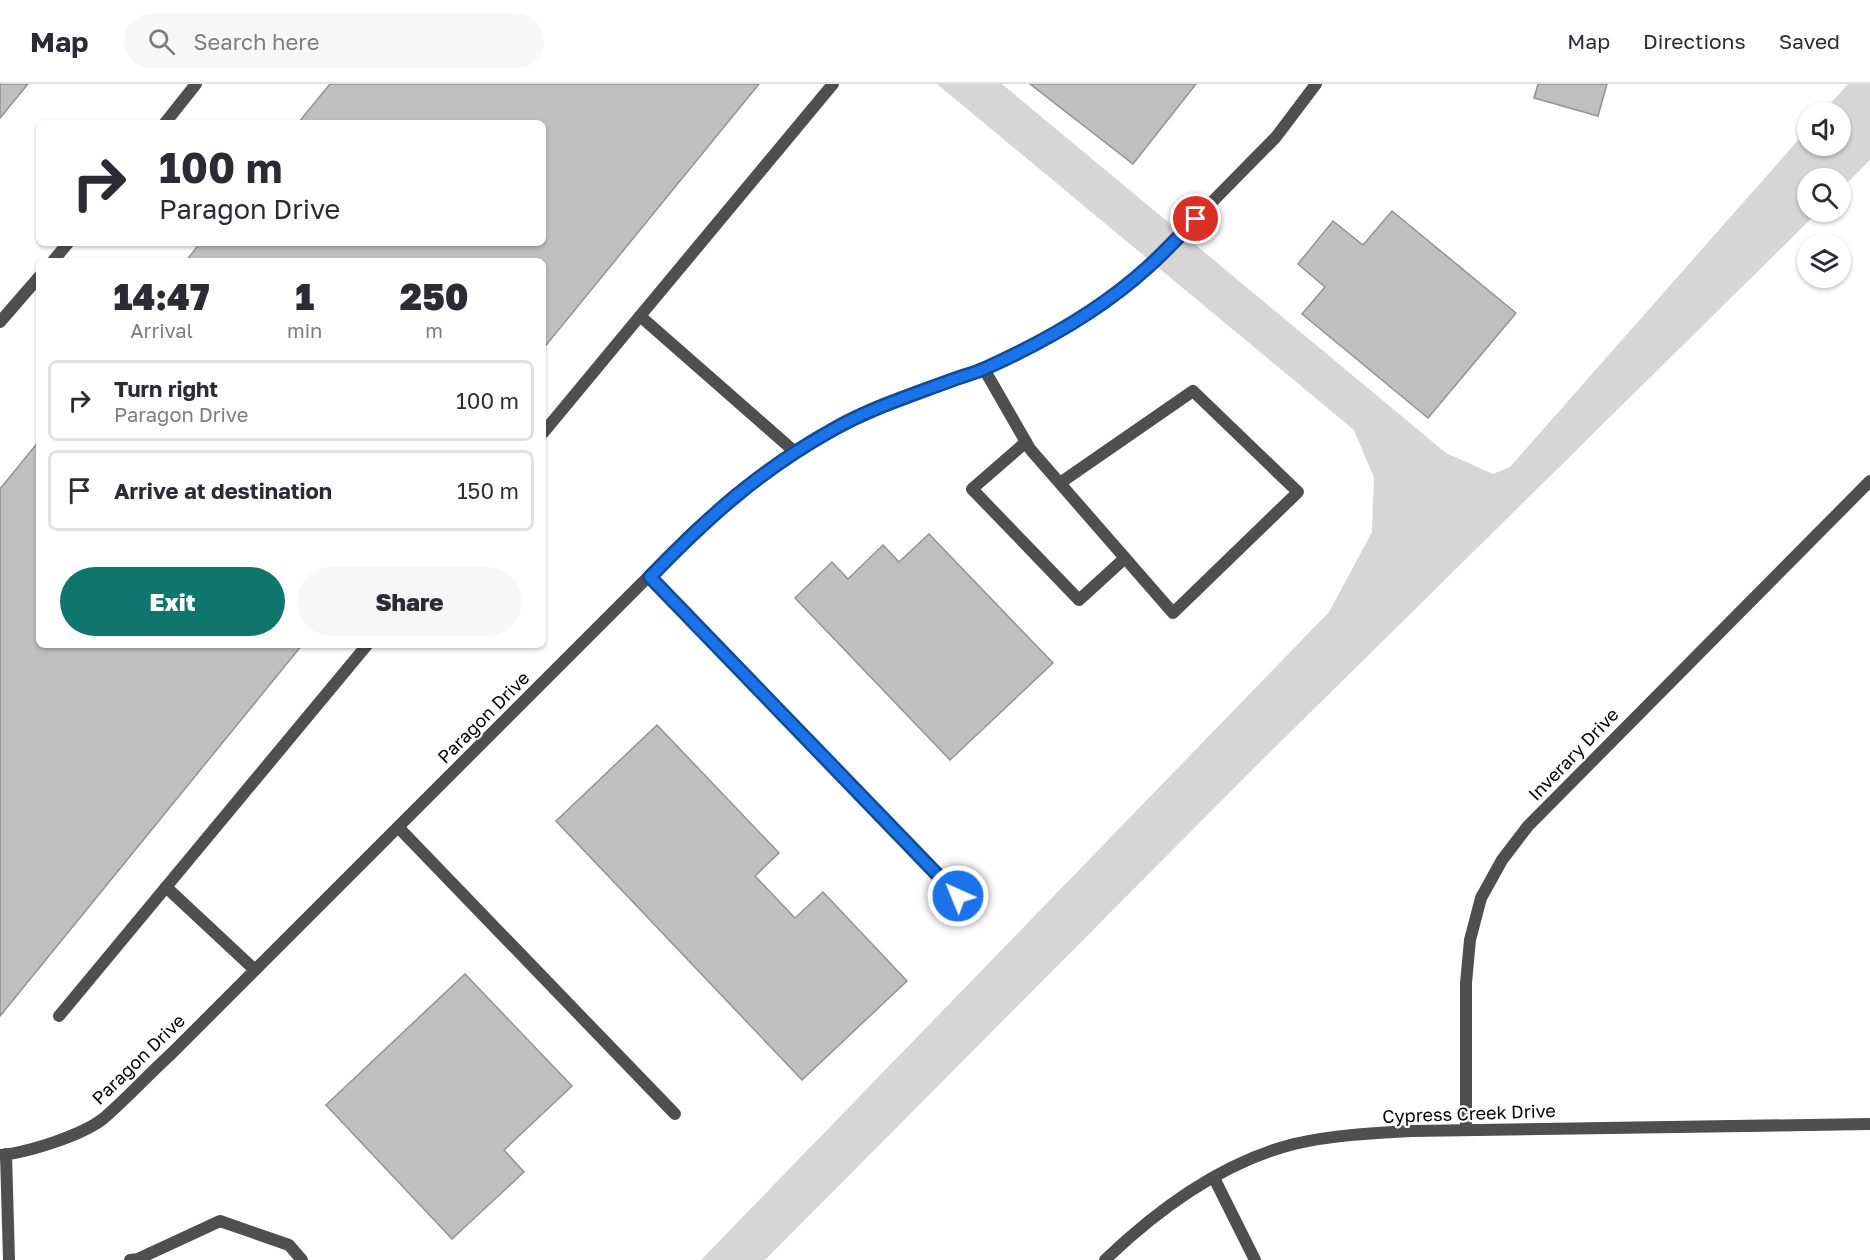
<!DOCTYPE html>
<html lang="en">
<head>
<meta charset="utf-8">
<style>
  :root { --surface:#fff; --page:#f7f7f7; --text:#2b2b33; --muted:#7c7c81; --line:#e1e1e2; --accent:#0f766e }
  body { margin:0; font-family:"Golos Text",sans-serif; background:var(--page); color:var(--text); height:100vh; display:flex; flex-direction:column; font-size:22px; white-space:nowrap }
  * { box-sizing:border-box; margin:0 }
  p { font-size:20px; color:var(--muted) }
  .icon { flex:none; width:33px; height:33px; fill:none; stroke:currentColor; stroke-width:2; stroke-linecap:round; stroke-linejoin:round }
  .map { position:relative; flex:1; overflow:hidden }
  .side { position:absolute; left:36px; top:174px; width:510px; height:390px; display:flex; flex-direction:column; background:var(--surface); border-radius:9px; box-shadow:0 2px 4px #0004 }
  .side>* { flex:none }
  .hud { position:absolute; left:36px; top:36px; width:510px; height:126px; border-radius:9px; box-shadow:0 2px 4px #0004; background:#fff; color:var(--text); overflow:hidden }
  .tools { position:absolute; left:1797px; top:18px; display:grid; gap:12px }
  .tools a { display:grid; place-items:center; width:54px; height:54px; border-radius:50%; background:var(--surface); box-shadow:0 2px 4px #0004; font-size:30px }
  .pin { position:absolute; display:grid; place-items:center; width:51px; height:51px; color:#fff; margin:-26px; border:3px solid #fff; border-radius:50%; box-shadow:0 2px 6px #0007 }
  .me { position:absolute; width:66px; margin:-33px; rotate:316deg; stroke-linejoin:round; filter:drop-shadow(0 0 4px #0008) }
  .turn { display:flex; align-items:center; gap:21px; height:126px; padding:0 24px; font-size:27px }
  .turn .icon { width:78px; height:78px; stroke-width:2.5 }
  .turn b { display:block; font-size:42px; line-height:51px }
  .eta { display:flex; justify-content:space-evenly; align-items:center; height:102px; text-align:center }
  .eta b { font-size:36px; font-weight:800; line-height:42px }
  .cta { display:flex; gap:12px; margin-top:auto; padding:12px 24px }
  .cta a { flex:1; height:69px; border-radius:36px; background:var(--accent); color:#fff; font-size:24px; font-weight:800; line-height:69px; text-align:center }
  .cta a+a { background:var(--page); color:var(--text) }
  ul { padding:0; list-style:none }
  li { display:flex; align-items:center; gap:18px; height:81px; margin:0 12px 9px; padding:0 12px; border:3px solid var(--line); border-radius:9px }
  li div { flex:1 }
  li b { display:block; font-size:22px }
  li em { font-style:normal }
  header { display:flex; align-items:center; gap:36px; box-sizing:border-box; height:84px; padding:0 30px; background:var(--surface); border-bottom:2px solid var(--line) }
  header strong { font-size:28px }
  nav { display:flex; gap:33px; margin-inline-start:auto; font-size:21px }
  .search { width:420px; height:54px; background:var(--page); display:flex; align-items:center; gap:15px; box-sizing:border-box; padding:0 21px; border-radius:33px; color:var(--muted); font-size:22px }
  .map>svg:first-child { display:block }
  .green { fill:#d6d6d6 }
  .building { fill:#bfbfbf; stroke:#939393; stroke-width:1.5 }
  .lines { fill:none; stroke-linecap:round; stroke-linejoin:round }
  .service { stroke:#4f4f4f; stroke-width:12 }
  .minor { stroke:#4f4f4f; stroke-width:12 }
  .route-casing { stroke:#114b97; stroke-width:15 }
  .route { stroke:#1a73e8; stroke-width:10 }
  .labels { text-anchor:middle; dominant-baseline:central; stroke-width:4.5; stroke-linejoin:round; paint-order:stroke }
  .street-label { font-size:18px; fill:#000; stroke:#fff }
</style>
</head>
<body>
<header>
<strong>Map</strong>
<div class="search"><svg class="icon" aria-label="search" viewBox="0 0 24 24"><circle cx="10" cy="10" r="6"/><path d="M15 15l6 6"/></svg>Search here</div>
<nav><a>Map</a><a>Directions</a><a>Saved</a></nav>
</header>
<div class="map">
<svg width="1870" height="1176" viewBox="0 0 1870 1176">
  <rect width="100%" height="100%" fill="#fff"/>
  <polygon class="green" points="937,0 1002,0 1446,369 1493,390 1510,383 1807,46 1808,62 1840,62 1840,28 1823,28 1848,0 1870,0 1870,76 1841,105 1840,94 1808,94 1808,128 1818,128 1253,685 765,1176 701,1176 1329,528 1372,448 1374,394 1354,346"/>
  <g class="building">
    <polygon points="0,0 28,0 0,34"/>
    <polygon points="330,0 759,0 543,265 543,177 186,177 200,159 543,159 543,39 298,39"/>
    <polygon points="1030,0 1196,0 1133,80"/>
    <polygon points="1538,0 1607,0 1598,32 1534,14"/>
    <polygon points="1392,127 1516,229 1428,334 1302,230 1325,203 1298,180 1333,137 1363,161"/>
    <polygon points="39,357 39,561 302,561 0,932 0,405"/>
    <polygon points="929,450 1053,579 950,676 795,514 832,478 848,495 883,461 899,478"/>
    <polygon points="657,641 779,769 755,792 795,834 823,808 907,897 802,996 556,737"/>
    <polygon points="465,890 572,1002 504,1066 524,1088 452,1155 326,1021"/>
  </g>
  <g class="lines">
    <g class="service">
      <polyline points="165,39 196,0"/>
      <polyline points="53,177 68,159"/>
      <polyline points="640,232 833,0"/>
      <polyline points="0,238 39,193"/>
      <polyline points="984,285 1030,365 1173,529 1298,408 1193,307 1060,399"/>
      <polyline points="543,349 640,232 795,368"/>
      <polyline points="1026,358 972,405 1079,516 1125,474"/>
      <polyline points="650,493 958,812"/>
      <polyline points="398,743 675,1030"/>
      <polyline points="166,803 255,886"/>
      <polyline points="59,932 367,561"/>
      <polyline points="6,1070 9,1176"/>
      <polyline points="130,1176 138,1175 220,1137 289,1161 302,1176"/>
    </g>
    <g class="minor">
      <polyline points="1466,1046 1466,899 1470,856 1481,814 1502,776 1528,742 1870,397"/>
      <path d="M0,1071C27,1069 83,1051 104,1034C127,1014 148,991 171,970L693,448L735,411L783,375L835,344L877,323L984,285L1060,247L1104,219L1148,183L1276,53L1316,0"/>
      <polyline points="1214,1094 1255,1176"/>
      <path d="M1105,1176C1157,1126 1223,1078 1294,1060C1333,1051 1372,1049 1412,1047L1870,1040"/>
    </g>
  </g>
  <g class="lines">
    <g class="route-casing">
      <path id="route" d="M958,812L650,493C708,433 760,386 834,345C871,324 912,311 952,296C963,292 975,289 986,284C1044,258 1101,226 1148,183C1165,168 1180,151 1196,135"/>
    </g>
    <use href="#route" class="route"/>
  </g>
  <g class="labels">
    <g class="street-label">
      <text transform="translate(483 633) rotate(-45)">Paragon Drive</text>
      <text transform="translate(1573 670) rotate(-46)">Inverary Drive</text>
      <text transform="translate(138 975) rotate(-44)">Paragon Drive</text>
      <text transform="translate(1469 1029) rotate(-2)">Cypress Creek Drive</text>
    </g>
  </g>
</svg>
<div class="tools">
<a><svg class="icon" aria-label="sound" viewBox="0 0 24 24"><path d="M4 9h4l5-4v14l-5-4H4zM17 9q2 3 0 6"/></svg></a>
<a><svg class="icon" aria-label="search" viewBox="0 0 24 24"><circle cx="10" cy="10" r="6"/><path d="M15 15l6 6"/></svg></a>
<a><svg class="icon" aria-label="layers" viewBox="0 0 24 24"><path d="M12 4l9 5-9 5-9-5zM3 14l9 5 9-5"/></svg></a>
</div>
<div class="pin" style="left:1196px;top:135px;background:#d93025"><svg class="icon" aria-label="arrive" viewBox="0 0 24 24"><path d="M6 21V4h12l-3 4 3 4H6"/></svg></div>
<svg class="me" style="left:958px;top:812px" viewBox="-20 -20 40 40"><circle r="17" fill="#1a73e8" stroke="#fff" stroke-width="3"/><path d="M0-11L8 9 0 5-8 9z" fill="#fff"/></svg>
<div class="hud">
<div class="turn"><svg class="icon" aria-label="right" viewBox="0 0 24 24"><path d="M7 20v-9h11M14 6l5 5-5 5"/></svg><div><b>100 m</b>Paragon Drive</div></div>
</div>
<section class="side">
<div class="eta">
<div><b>14:47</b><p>Arrival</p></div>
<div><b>1</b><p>min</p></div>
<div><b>250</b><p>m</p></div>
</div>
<ul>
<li><svg class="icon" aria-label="right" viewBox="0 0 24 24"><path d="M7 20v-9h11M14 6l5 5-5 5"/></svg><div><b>Turn right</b><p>Paragon Drive</p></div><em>100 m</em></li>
<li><svg class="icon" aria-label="arrive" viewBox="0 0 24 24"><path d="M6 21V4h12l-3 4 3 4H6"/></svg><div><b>Arrive at destination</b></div><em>150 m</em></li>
</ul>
<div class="cta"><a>Exit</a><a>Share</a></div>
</section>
</div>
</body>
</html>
